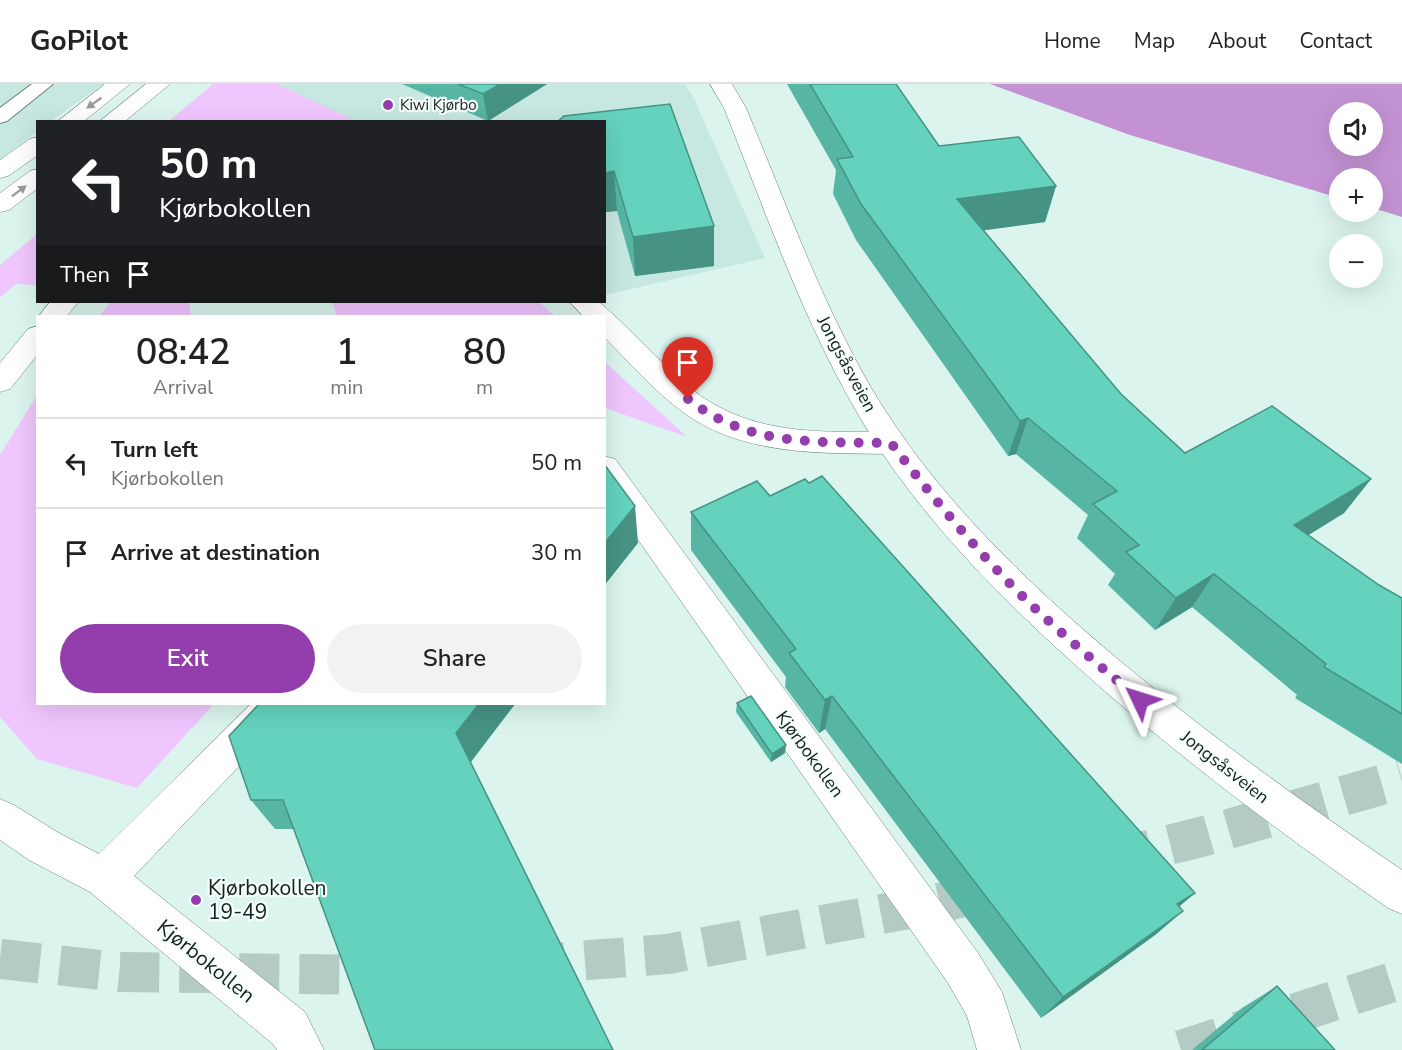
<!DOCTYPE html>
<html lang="en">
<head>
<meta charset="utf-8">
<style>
  :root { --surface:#fff; --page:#f2f2f2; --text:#222; --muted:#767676; --line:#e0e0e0; --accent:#933eac }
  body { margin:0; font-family:"Nunito Sans",sans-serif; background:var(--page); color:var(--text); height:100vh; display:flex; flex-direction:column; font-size:22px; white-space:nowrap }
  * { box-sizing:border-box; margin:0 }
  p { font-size:20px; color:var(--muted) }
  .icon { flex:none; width:33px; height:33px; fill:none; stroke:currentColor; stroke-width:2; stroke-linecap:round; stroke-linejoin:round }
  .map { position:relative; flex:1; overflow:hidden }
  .side { position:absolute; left:36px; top:231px; width:570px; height:390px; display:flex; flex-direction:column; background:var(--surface); border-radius:0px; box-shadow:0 6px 24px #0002 }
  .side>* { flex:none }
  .banner { position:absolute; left:36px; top:36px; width:570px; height:183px; border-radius:0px; box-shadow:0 6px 24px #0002; background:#202124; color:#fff; overflow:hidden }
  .tools { position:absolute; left:1329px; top:18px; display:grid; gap:12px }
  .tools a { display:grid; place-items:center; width:54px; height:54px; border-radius:50%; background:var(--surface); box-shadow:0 6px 24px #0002; font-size:30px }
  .pin { position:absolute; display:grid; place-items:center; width:51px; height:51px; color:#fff; margin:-62px -26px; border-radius:50% 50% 50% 0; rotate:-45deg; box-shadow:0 0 6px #0007 }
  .pin .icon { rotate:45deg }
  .me { position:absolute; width:66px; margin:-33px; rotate:311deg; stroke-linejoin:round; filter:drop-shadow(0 0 4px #0008) }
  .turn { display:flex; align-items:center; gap:21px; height:126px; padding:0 24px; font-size:27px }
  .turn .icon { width:78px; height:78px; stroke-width:2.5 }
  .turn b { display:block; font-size:42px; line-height:51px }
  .then { display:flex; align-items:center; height:57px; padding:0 24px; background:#0003; gap:12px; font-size:22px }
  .eta { display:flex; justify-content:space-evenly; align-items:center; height:102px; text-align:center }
  .eta b { font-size:36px; font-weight:600; line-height:42px }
  .primary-button { display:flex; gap:12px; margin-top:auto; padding:12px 24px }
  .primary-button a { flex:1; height:69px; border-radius:36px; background:var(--accent); color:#fff; font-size:24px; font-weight:600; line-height:69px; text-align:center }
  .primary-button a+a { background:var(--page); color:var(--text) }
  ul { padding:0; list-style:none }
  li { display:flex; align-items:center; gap:18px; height:90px; padding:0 24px; border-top:2px solid var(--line) }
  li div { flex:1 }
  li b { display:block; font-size:22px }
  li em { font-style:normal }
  header { display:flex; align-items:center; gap:36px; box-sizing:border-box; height:84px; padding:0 30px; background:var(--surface); border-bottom:2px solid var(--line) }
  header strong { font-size:28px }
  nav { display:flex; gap:33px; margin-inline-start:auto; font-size:21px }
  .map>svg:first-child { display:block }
  .built { fill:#c6e8e0 }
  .green { fill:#f0c6fe }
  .forest { fill:#c392d3; fill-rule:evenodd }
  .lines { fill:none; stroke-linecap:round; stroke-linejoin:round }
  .motorway-tunnel { stroke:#b4cac4; stroke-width:40; stroke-dasharray:40 20; stroke-linecap:butt }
  .service-casing { stroke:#6a817b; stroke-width:2 }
  .minor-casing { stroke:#6a817b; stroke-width:1 }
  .tertiary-casing { stroke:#6a817b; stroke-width:1 }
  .secondary-casing { stroke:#6a817b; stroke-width:1 }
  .service { fill:#fff; fill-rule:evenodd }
  .minor { fill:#fff; fill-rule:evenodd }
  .tertiary { fill:#fff; fill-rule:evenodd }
  .secondary { fill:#fff; fill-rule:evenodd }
  .wall { fill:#56b5a3 }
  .shaded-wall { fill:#469384 }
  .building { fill:#64d2bd; stroke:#469384; stroke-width:1.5 }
  .oneway { fill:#979b9a }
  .route { stroke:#933eac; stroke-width:10; stroke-dasharray:0 18 }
  .poi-dot { fill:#933eac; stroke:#f4fefb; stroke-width:2 }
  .labels { text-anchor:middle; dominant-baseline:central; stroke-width:4.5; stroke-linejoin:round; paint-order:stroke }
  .far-poi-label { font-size:15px; fill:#17201e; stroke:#f4fefb; text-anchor:start }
  .street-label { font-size:18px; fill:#17201e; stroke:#f4fefb }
  .near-poi-label { font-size:21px; fill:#17201e; stroke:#f4fefb; text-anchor:start }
  .near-street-label { font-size:21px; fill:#17201e; stroke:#f4fefb }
</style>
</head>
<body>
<header>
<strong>GoPilot</strong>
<nav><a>Home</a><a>Map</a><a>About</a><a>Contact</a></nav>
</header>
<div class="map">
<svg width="1402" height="966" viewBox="0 0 1402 966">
  <rect width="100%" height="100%" fill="#dbf5ee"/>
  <g class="built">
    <polygon points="0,0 103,0 51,37 38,38 37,48 0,75"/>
    <polygon points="269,0 685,0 694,15 765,174 605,211 604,38 349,37"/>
  </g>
  <g class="green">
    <polygon points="213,0 277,0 356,37 169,37"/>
    <polygon points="37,150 37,201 16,200 0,213 0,181"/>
    <polygon points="111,218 189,218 191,232 99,232"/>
    <polygon points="332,218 539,218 555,232 337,232"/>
    <polygon points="604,278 605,278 687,353 605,324"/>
    <polygon points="37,311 38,620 214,620 137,704 37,675 0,633 0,371"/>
  </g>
  <path class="forest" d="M990,0H1402V133L1373,124L1372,94H1340L1339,114L1130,51ZM1340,28H1372V62H1340Z"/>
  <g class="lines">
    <g class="motorway-tunnel">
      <polyline points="1112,775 1201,753 1402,695"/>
      <polyline points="0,875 120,888 393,891"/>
      <polyline points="525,881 668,870 935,820 995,805"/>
      <polyline points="1181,966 1402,895"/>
    </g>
    <g class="service-casing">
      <polygon id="service" points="32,0 53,0 7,37 0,39 0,24"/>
    </g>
    <g class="minor-casing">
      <g id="minor">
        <polygon points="50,218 78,218 67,232 39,232"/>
        <path d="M570,218H599C630,244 657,276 689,303C749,352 818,348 891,348L902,351L906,359L902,367L891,370C821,369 744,372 684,329C654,307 630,279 604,253V232H583Z"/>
        <polygon points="38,242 38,270 10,305 0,308 0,279 28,245"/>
        <polygon points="604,372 615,375 978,869 1002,908 1021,966 977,966 967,932 948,899 604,407"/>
        <polygon points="251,620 293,620 288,631 134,792 305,928 324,966 277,966 273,960 90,808 29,776 0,756 0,715 14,721 57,748 99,770"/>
      </g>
    </g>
    <g class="tertiary-casing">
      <path id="tertiary" d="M710,0H732L746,24C786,119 821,218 873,307C936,412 1026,498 1120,577C1210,652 1305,720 1402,786V830L1388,824C1278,747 1171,668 1072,578C998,511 927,439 873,355C808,252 769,136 724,24Z"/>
    </g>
    <g class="secondary-casing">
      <g id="secondary">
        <polygon points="105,0 130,0 83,38 57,38"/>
        <polygon points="146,0 170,0 124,38 99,38"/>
        <polygon points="38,53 38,71 8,92 0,94 0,76 30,55"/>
        <polygon points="38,85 38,104 9,126 0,128 0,109 30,87"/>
      </g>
    </g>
    <use href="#service" class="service"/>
    <use href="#minor" class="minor"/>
    <use href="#tertiary" class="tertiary"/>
    <use href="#secondary" class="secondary"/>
  </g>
  <g class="wall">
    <polygon points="402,0 547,0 488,37"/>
    <polygon points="787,0 896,0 939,62 1056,102 1045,138 984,146 1121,310 1185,369 1371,395 1344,429 1308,451 1379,501 1402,514 1402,680 1295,614 1297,611 1192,523 1155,546 1108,501 1115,490 1077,454 1088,431 1016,370 1008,372 856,156 833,110 836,86"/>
    <polygon points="670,20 714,142 714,182 635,192 617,127 604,128 604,38 557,38 564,32"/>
    <polygon points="770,412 1183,827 1155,851 1041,934 825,645 819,649 785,603 786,593 691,466 691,428"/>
    <polygon points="737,619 785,669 771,678 736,628"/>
    <polygon points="259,620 515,620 471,678 294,745 275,745 251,716"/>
    <polygon points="1277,902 1335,966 1192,966 1242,924"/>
  </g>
  <g class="shaded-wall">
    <polygon points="500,0 547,0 488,37 483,10"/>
    <polygon points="614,87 617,127 604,128 604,89"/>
    <polygon points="1056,102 1045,138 949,151 957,115"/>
    <polygon points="714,142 714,182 635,192 633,153"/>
    <polygon points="1028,334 1016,370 1008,372 1020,337"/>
    <polygon points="1371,395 1344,429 1270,475 1294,441"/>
    <polygon points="635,422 638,459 604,502 604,460"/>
    <polygon points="1214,490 1192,523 1155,546 1176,514"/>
    <polygon points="832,612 825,645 819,649 825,616"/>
    <polygon points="479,620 515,620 469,680 456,649"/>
    <polygon points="786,661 785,669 771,678 772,670"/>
    <polygon points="1195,809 1166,834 1177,820"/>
    <polygon points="1183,827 1155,851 1041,934 1063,913"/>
  </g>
  <g class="building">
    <polygon points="458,0 500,0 483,10"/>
    <polygon points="810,0 896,0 939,62 1019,53 1056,102 957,115 1121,310 1185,369 1272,322 1371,395 1294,441 1379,501 1402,514 1402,630 1324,583 1326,580 1214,490 1176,514 1126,468 1139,461 1093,420 1117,407 1028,334 1020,337 861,120 837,75 853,73"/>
    <polygon points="670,20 714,142 633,153 614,87 604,89 604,38 557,38 564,32"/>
    <polygon points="604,380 635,422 604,460"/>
    <polygon points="822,392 1195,809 1177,820 1183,827 1063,913 832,612 825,616 789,569 796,565 691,428 757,397 770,412 805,395 809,399"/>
    <polygon points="751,612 786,661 772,670 737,619"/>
    <polygon points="259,620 479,620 456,649 613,966 375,966 283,716 251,716 229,652"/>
    <polygon points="1277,902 1335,966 1202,966"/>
  </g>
  <defs><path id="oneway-solid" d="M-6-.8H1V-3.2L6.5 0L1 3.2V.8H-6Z" transform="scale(1.5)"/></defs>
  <g class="oneway">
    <use href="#oneway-solid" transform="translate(94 19) rotate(144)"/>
    <use href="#oneway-solid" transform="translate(19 107) rotate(-37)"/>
  </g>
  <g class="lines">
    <path class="route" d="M688,315C748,363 819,358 891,359C930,410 971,460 1016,506C1055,545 1098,580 1140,616"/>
  </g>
  <g class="poi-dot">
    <circle cx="388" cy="21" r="6"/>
    <circle cx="196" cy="816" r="6"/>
  </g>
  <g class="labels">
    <g class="far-poi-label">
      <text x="400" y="21">Kiwi Kjørbo</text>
    </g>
    <g class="street-label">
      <text transform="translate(847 280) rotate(62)">Jongsåsveien</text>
      <text transform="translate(810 670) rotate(54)">Kjørbokollen</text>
      <text transform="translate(1225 683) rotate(38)">Jongsåsveien</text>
    </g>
    <g class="near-poi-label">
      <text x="208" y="804">Kjørbokollen<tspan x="208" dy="24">19-49</tspan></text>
    </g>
    <g class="near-street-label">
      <text transform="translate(206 877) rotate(39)">Kjørbokollen</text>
    </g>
  </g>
</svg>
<div class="tools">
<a><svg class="icon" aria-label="sound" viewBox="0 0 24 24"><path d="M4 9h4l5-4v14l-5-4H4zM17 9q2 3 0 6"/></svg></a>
<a>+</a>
<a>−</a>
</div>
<div class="pin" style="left:688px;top:315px;background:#d93025"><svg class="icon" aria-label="arrive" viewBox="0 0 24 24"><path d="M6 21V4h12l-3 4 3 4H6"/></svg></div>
<svg class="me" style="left:1140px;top:616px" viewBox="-20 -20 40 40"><path d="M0-17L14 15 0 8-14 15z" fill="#933eac" stroke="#fff" stroke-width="4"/></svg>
<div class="banner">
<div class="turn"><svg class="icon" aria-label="left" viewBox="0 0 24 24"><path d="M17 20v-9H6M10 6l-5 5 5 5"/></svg><div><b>50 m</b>Kjørbokollen</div></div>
<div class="then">Then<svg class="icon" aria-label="arrive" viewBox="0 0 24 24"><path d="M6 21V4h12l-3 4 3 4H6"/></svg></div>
</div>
<section class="side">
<div class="eta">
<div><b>08:42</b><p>Arrival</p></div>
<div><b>1</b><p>min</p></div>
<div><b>80</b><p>m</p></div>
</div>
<ul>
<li><svg class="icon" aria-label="left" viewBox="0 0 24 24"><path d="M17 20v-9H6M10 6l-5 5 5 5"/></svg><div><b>Turn left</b><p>Kjørbokollen</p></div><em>50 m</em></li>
<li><svg class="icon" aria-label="arrive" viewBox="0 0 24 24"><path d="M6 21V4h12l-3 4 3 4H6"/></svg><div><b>Arrive at destination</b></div><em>30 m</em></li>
</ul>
<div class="primary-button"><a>Exit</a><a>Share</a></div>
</section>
</div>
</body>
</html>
